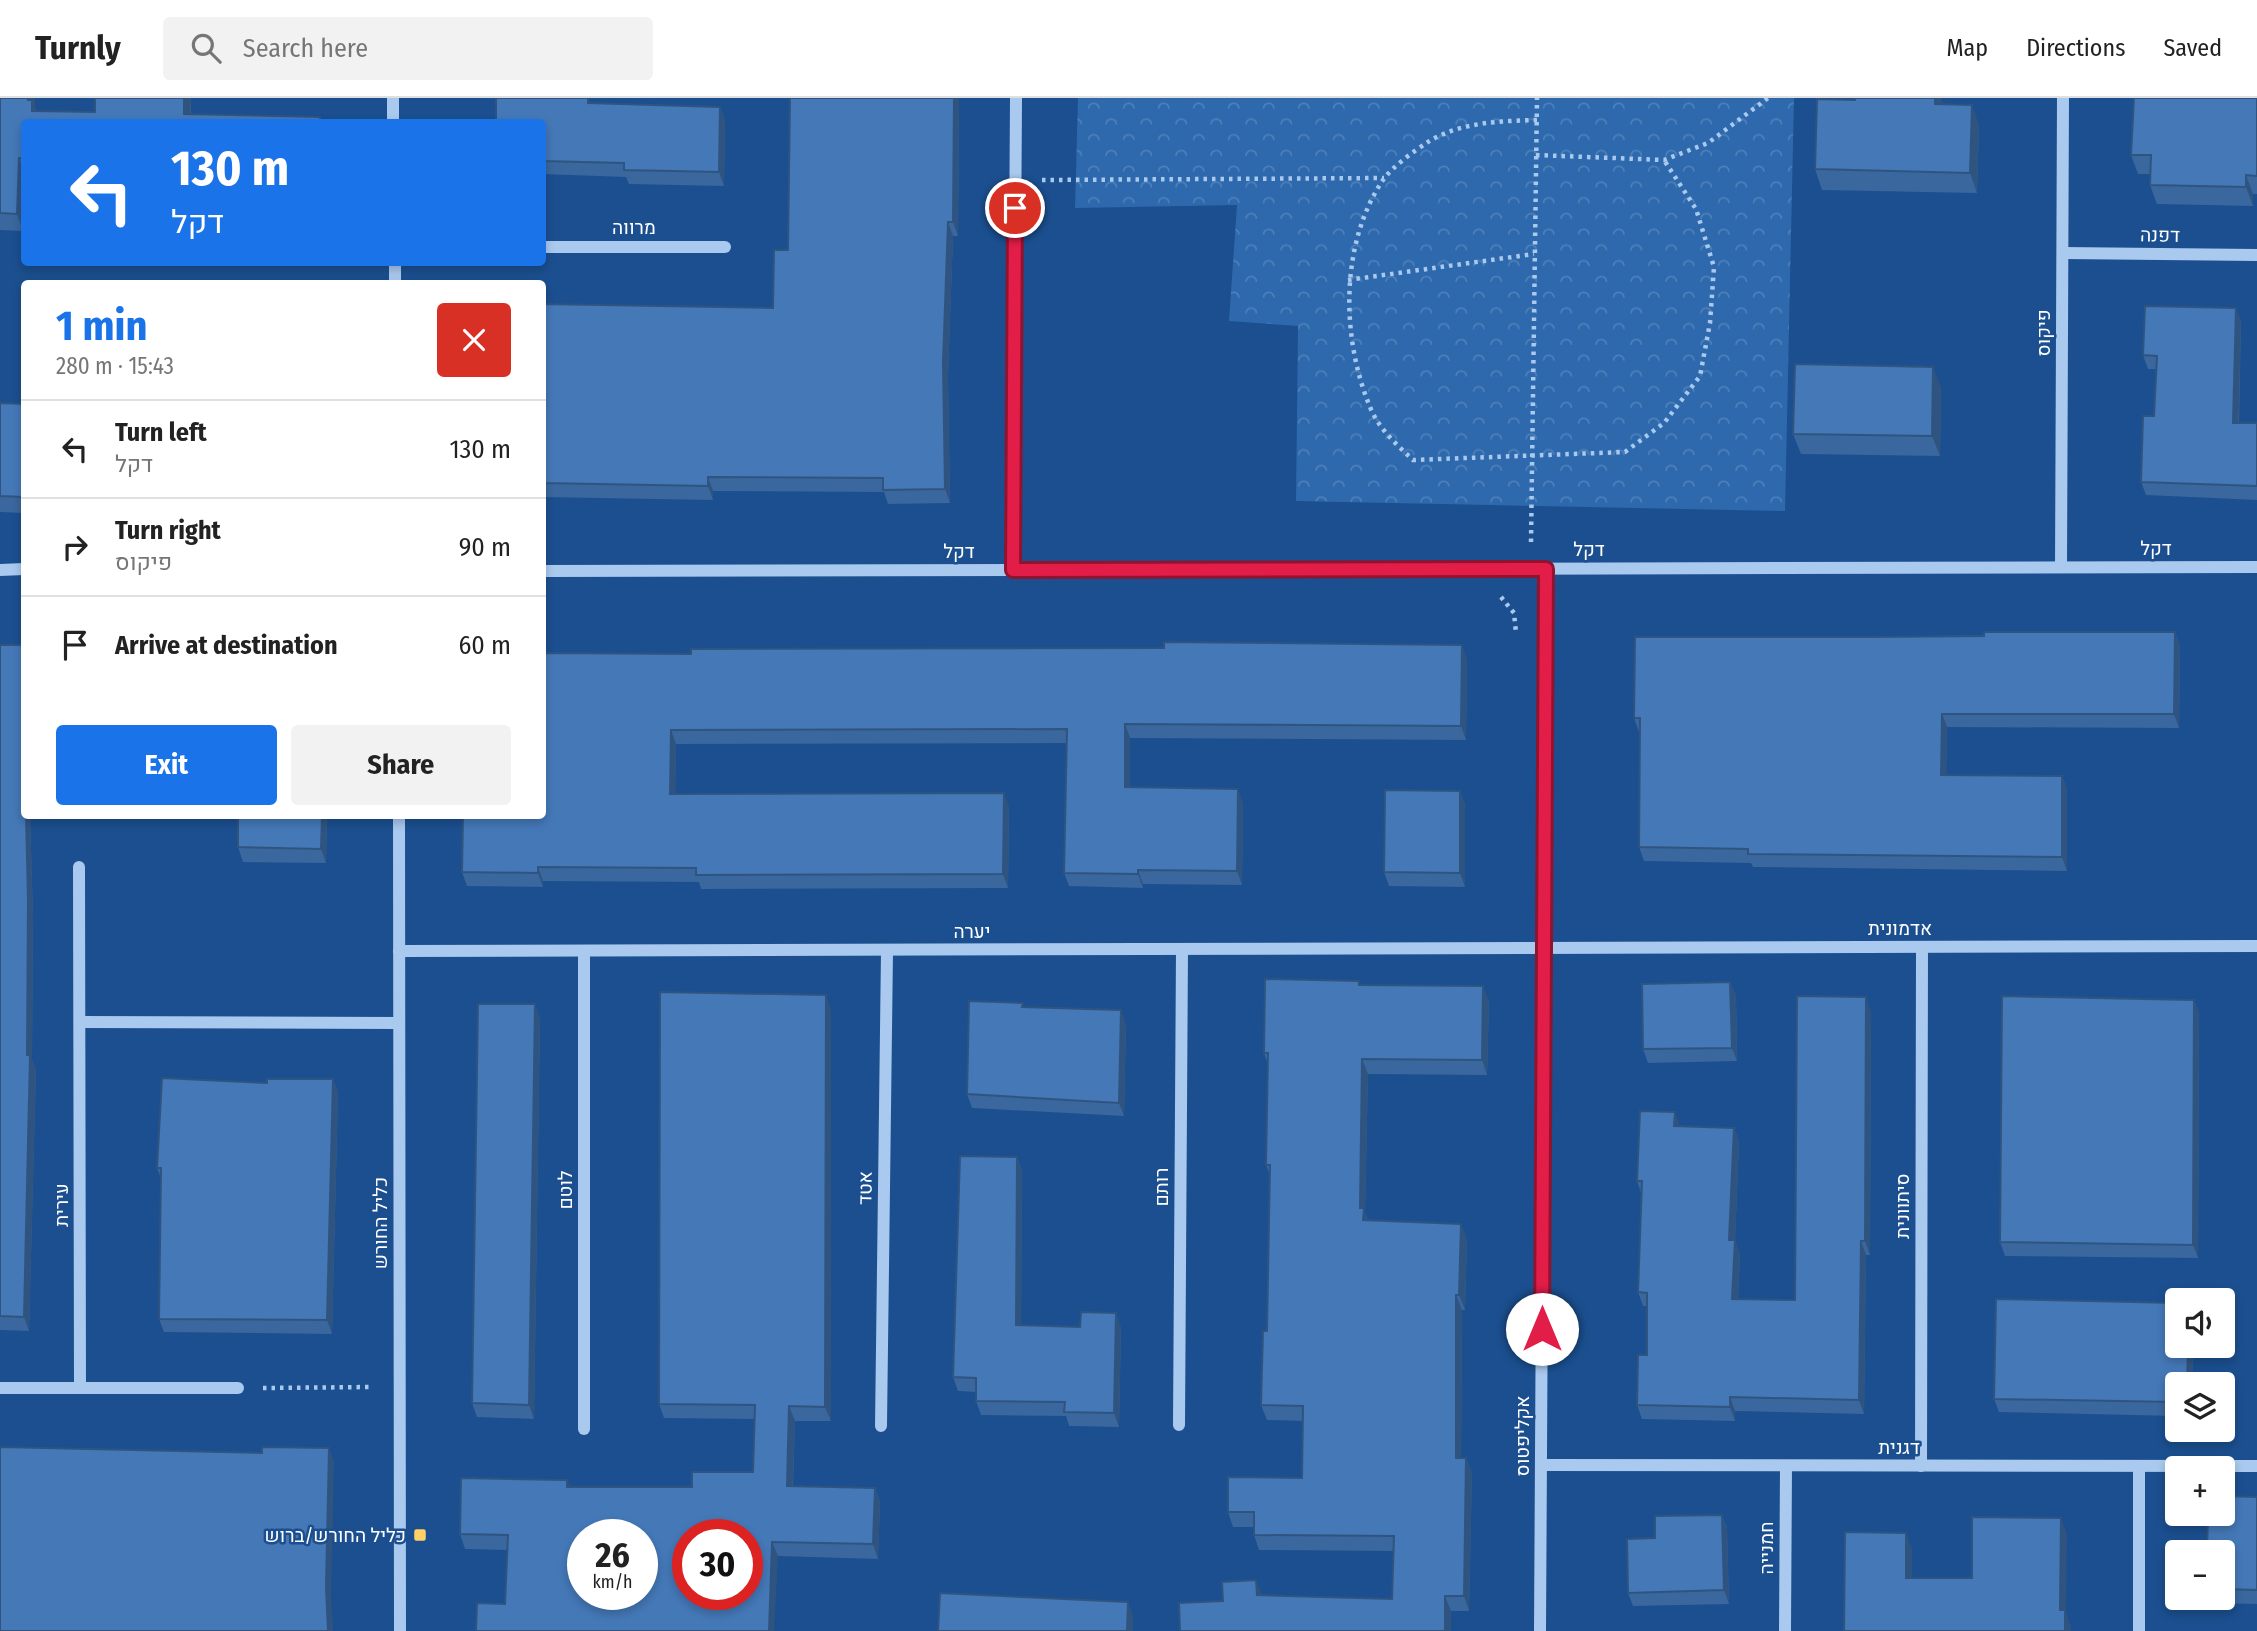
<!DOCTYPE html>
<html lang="en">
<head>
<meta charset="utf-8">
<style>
  :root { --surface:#fff; --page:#f2f2f2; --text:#222; --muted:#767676; --line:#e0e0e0; --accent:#1a73e8 }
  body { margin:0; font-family:"Fira Sans Condensed",Heebo,sans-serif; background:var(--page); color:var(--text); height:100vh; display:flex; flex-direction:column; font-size:26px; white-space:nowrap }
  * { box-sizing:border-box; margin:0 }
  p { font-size:23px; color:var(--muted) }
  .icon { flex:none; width:38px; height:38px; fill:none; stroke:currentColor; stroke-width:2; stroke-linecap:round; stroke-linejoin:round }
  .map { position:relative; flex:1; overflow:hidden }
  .side { position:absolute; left:21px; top:182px; width:525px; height:539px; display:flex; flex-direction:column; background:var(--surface); border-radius:7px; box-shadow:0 4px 10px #0003 }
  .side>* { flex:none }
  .guide { position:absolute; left:21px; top:21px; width:525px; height:147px; border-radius:7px; box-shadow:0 4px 10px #0003; background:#1a73e8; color:#fff; overflow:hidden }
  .tools { position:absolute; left:2165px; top:1190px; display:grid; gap:14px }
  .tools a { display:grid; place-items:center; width:70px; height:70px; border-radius:7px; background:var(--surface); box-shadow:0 4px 10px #0003; font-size:35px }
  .speed { position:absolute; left:567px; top:1421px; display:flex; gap:14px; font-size:35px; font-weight:700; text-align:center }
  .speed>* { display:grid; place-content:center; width:91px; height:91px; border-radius:50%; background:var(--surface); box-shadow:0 4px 10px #0003; line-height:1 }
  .speed small { font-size:18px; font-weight:400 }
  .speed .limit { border:10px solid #d22; background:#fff; color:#111 }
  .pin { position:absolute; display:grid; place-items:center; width:60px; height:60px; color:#fff; margin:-30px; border:4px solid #fff; border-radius:50%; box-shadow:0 2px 7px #0007 }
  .me { position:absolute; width:77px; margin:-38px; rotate:0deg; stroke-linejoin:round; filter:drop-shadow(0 0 5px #0008) }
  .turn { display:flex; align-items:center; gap:24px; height:147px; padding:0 35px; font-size:32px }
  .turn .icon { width:91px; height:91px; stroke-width:2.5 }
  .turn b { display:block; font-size:49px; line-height:60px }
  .round { display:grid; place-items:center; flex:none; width:74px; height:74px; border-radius:7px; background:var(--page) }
  .headline { display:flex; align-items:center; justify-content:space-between; height:119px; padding:0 35px }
  h1 { font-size:42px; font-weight:700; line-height:52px; color:var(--accent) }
  .action { display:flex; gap:14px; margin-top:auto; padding:14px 35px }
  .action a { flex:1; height:80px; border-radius:7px; background:var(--accent); color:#fff; font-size:28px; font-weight:700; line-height:80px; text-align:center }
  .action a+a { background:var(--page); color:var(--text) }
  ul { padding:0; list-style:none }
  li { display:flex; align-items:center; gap:21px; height:98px; padding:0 35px; border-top:2px solid var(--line) }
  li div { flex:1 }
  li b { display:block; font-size:26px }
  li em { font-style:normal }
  header { display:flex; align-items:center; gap:42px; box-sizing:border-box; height:98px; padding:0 35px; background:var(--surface); border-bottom:2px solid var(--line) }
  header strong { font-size:33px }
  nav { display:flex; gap:38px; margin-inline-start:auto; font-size:24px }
  .search { width:490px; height:63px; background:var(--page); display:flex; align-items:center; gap:18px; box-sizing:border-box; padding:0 24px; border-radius:7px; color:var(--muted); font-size:26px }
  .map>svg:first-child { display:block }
  .park { fill:url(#park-crowns) }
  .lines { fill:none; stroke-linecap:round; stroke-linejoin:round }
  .path { stroke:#a9c9ee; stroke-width:4.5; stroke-dasharray:3.5 5; stroke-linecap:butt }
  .minor { stroke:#a9c9ee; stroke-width:12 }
  .wall { fill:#3a679d }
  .shaded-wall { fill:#305480 }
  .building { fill:#4478b7; stroke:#305480; stroke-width:2; fill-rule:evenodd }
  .route-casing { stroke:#92132f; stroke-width:18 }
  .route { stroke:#e11d48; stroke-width:12 }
  .poi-dot { fill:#ffd166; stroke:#1b4f8f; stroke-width:2.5 }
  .labels { text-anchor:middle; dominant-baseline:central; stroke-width:5; stroke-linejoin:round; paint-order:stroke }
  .street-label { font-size:19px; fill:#fff; stroke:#1b4f8f }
  .poi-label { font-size:19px; fill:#fff; stroke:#1b4f8f; text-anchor:end }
</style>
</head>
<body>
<header>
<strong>Turnly</strong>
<div class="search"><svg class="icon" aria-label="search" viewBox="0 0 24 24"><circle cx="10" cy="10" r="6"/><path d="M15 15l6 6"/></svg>Search here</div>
<nav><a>Map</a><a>Directions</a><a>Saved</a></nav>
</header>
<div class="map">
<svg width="2257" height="1533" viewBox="0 0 2257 1533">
  <defs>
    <pattern id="park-crowns" width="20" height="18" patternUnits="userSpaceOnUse" patternTransform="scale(1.75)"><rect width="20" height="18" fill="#2e69ad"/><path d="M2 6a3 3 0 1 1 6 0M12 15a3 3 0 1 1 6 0" fill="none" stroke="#4d80b9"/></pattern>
  </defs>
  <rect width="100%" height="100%" fill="#1b4f8f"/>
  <polygon class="park" points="1078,0 1794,0 1785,413 1296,403 1298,228 1229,223 1237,107 1075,110"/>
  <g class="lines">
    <g class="path">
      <path d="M1537,22C1500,23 1460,24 1428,44C1414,53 1392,69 1383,82C1340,146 1341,239 1370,309C1379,331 1396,346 1413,362L1625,354L1664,325L1700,278L1710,225L1714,169L1696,111L1664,62"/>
      <polyline points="1536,57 1664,62 1708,45 1768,0"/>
      <polyline points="1042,82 1384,80"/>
      <polyline points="1348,182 1534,156"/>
      <polyline points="1531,444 1537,0"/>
      <polyline points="1501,499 1514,515 1516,535"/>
      <polyline points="263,1290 373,1289"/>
    </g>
    <g class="minor">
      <polyline points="393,0 393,24"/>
      <polyline points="542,149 725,149"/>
      <polyline points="2063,155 2257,157"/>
      <polyline points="395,164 395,186"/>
      <polyline points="2061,469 2063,0"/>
      <polyline points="0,472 24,471"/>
      <polyline points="1013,472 1016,0"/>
      <polyline points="542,473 2257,469"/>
      <polyline points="399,718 400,1533"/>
      <polyline points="79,769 80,1289"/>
      <polyline points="399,853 2257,848"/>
      <polyline points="80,924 399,925"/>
      <polyline points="0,1290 238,1290"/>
      <polyline points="1179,1327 1182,851"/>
      <polyline points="881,1328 887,853"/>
      <polyline points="584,1331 584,853"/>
      <polyline points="1541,1367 2257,1368"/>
      <polyline points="1921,1368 1922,849"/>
      <polyline points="1540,1533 1546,471"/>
      <polyline points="1785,1533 1786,1368"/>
      <polyline points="2139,1533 2139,1369"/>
    </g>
  </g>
  <g class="wall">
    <polygon points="0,0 35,0 35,9 36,13 95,14 95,0 191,0 191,16 24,24 23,133 0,132"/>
    <polygon points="588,0 590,5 720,9 725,23 724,88 629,86 626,79 542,76 542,24"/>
    <polygon points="959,0 958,138 953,138 948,278 950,405 888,406 884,394 713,393 713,402 542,399 542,206 773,210 788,152"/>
    <polygon points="2257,0 2257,96 2253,96 2253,108 2157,106 2150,87 2150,76 2138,76 2131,57"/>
    <polygon points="1943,6 1979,27 1977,95 1822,92 1815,71"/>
    <polygon points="2236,210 2241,224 2239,325 2257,325 2257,402 2146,397 2141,384 2154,318 2156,271 2148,271 2143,257"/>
    <polygon points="1941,289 1940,358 1801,356 1793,336"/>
    <polygon points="0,305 24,306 24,415 0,414"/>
    <polygon points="2175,534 2180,548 2179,630 1947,629 1946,677 2062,678 2067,692 2067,773 1753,769 1751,765 1644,763 1639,749 1639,634 1634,620 1867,539"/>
    <polygon points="0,547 24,547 24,718 30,718 33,817 32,962 36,971 29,1233 0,1232"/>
    <polygon points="542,549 544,555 1467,561 1466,642 1130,640 1130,689 1243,705 1242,787 1143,786 1143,790 1069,788 1064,775 1067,645 676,646 675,696 1009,709 1008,790 701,791 699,784 543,783 543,789 467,788 462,774 542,718"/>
    <polygon points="1460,693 1465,707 1465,789 1389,788 1384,774"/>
    <polygon points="327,718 326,765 243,764 238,749"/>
    <polygon points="1359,883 1360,887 1489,903 1487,977 1368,976 1365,1115 1368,1122 1467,1141 1465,1212 1462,1212 1461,1360 1466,1360 1472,1375 1469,1513 1451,1513 1223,1503 1262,1497 1392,1501 1394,1453 1259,1452 1254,1437 1254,1429 1233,1429 1228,1414 1302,1380 1303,1323 1267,1322 1261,1307 1267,1233 1270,1077 1266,1067 1268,967 1264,955"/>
    <polygon points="1730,884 1736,898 1737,963 1648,965 1643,951"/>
    <polygon points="2194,902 2199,916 2198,1160 2005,1158 2000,1144"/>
    <polygon points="1024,909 1126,926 1124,1018 972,1010 967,996"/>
    <polygon points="831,912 831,1323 795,1323 793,1388 875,1390 880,1404 878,1461 778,1458 505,1506 508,1452 465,1451 460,1436 567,1382 569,1389 692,1389 753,1374 755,1321 664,1320 659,1306"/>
    <polygon points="1871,913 1870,1157 1866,1157 1864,1316 1735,1313 1735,1323 1642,1321 1637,1307 1647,1257 1647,1208 1643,1208 1638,1194 1641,1095 1637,1083 1680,1028 1734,1030 1739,1044 1735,1143 1740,1156 1738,1201 1795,1202"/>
    <polygon points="540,920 534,1321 477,1319 472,1305"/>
    <polygon points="333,981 338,995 332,1236 164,1234 159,1221 161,1080 157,1070 267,985"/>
    <polygon points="1017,1059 1022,1073 1021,1227 1121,1229 1119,1329 1069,1328 1066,1318 981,1317 976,1303 976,1294 958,1293 953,1279"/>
    <polygon points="2193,1248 2192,1286 2177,1286 2177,1318 1999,1314 1994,1301"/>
    <polygon points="2257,1399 2257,1506 2211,1505 2209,1500 2222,1500 2222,1454"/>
    <polygon points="1722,1417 1727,1430 1729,1506 1633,1508 1628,1495 1655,1440"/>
  </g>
  <g class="shaded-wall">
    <polygon points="28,0 35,0 35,9 38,18 36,24"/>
    <polygon points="184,0 191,0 190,24 184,16"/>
    <polygon points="954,0 959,0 958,138 953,124"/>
    <polygon points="1935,0 1941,0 1943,5 1935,6"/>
    <polygon points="1972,7 1979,27 1977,95 1970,75"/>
    <polygon points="720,9 725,23 724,88 719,74"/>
    <polygon points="19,60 24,75 23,133 17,116"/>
    <polygon points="2246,77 2253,96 2253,108 2246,89"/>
    <polygon points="948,124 953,138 948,278 950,405 945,391 943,264"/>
    <polygon points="2236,210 2241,224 2238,339 2233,325"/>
    <polygon points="1933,269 1941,289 1940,358 1932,338"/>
    <polygon points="708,379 713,393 713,402 708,388"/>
    <polygon points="2175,534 2180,548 2179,630 2174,616"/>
    <polygon points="1462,547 1467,561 1466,642 1461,628"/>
    <polygon points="22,613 24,619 24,684"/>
    <polygon points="1942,616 1947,629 1946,690 1941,677"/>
    <polygon points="1125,626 1130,640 1130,703 1125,689"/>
    <polygon points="671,632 676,646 675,710 670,696"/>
    <polygon points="2062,678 2067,692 2067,773 2062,759"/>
    <polygon points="1238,691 1243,705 1242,787 1237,773"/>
    <polygon points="1460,693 1465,707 1465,789 1460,775"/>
    <polygon points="1004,695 1009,709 1008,790 1003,776"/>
    <polygon points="26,718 30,718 33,817 32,962 36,971 29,1233 24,1219 27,957"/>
    <polygon points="322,718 327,718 326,765 321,751"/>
    <polygon points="538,769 543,783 543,789 538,775"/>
    <polygon points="1138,772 1143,786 1143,790 1138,776"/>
    <polygon points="1730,884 1736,898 1737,963 1732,950"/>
    <polygon points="1483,888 1489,903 1487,977 1482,962"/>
    <polygon points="826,897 831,912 831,1323 825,1309"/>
    <polygon points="1866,899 1871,913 1870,1157 1865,1143"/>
    <polygon points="2194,902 2199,916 2198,1160 2193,1147"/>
    <polygon points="535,906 540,920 534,1321 529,1307"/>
    <polygon points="1121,912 1126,926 1124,1018 1119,1005"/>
    <polygon points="1362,961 1368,976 1365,1115 1369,1126 1369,1137 1360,1110"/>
    <polygon points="333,981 338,995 332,1236 327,1222"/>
    <polygon points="1675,1014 1680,1028 1674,1028"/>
    <polygon points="1734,1030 1739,1044 1735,1143 1740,1156 1737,1215 1732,1201 1729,1142"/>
    <polygon points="1017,1059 1022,1073 1021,1241 1016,1227"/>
    <polygon points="1461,1126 1467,1141 1465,1212 1459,1197"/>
    <polygon points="1861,1143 1866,1157 1864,1316 1859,1302"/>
    <polygon points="1456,1197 1462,1212 1461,1375 1456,1360"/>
    <polygon points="1116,1215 1121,1229 1119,1329 1114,1315"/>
    <polygon points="2188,1248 2193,1248 2192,1286 2187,1286"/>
    <polygon points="1730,1299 1735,1313 1735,1323 1730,1309"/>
    <polygon points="789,1308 795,1323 792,1402 787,1388"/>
    <polygon points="329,1350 334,1364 331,1503 333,1533 328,1533 326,1489"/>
    <polygon points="1466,1360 1472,1375 1469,1513 1464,1498"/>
    <polygon points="875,1390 880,1404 878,1461 873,1446"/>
    <polygon points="1722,1417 1727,1430 1729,1506 1724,1492"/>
    <polygon points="2061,1420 2067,1436 2066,1514 2071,1529 2071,1533 2065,1533 2060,1512"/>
    <polygon points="1906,1435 1912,1451 1912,1496 1906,1480"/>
    <polygon points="772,1444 778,1458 774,1533 769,1533"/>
    <polygon points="1256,1482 1262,1497 1257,1497"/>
    <polygon points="1445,1498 1451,1513 1451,1533 1445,1533"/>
    <polygon points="1128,1504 1133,1518 1133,1533 1127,1533"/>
  </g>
  <g class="building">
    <polygon points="0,0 28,0 28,2 32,2 32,13 95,14 95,0 184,0 184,16 320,19 320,24 24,24 24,60 19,60 17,116 0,115"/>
    <polygon points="496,0 588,0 588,5 720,9 719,74 624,72 624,65 542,63 542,24 496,24"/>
    <polygon points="790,0 954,0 953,124 948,124 943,264 945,391 883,392 883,380 708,379 708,388 542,385 542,206 773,210 774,152 788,152"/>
    <polygon points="1855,0 1935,0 1935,6 1972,7 1970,75 1815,71 1817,1 1855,2"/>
    <polygon points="2134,0 2257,0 2257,78 2246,77 2246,89 2150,87 2151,57 2131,57"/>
    <polygon points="2145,208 2236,210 2233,325 2257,325 2257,388 2141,384 2143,318 2154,318 2157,258 2143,257"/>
    <polygon points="1795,266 1933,269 1932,338 1793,336"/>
    <polygon points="0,305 24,306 24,399 0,398"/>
    <polygon points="1984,534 2175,534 2174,616 1942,616 1941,677 2062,678 2062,759 1748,756 1748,751 1639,749 1640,620 1634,620 1635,539 1867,539 1984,538"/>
    <polygon points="1164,544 1462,547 1461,628 1125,626 1125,689 1238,691 1237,773 1138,772 1138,776 1064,775 1067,631 671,632 670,696 1004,695 1003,776 696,777 696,770 538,769 538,775 462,774 463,718 542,718 542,555 691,556 691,551 1164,550"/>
    <polygon points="0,547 24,547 24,613 22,613 24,718 26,718 28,802 27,957 30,957 24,1219 0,1218"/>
    <polygon points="1385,692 1460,693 1460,775 1384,774"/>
    <polygon points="238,718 322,718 321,751 238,749"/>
    <polygon points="1265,881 1359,883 1359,887 1483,888 1482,962 1362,961 1360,1110 1364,1110 1363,1122 1461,1126 1459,1197 1456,1197 1456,1360 1466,1360 1464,1498 1445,1498 1445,1533 1180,1533 1179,1505 1223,1503 1222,1484 1256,1482 1257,1497 1392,1501 1394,1438 1254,1437 1254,1414 1228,1414 1228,1379 1302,1380 1303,1308 1261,1307 1263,1233 1267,1233 1270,1067 1266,1067 1268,955 1264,955"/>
    <polygon points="1730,884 1732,950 1643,951 1642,886"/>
    <path d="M660,894L826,897L825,1309L789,1308L787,1388L875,1390L873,1446L772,1444L769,1533H476L477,1505L505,1506L508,1437L460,1436L461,1380L567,1382V1389H692V1374H753L755,1307L659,1306ZM583,1437H642V1496H583ZM688,1437H747V1496H688Z"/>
    <polygon points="1797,898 1866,899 1865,1143 1861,1143 1859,1302 1730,1299 1730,1309 1637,1307 1638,1257 1647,1257 1647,1195 1638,1194 1642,1083 1637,1083 1640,1013 1675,1014 1674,1028 1734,1030 1729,1142 1735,1142 1732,1201 1795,1202"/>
    <polygon points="2002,898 2194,902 2193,1147 2000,1144"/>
    <polygon points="969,903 1023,905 1022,909 1121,912 1119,1005 967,996"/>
    <polygon points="478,906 535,906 529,1307 472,1305"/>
    <polygon points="162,980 267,985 267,981 333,981 327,1222 159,1221 161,1070 157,1070"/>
    <polygon points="960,1058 1017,1059 1016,1227 1080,1229 1081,1214 1116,1215 1114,1315 1064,1314 1065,1304 976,1303 976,1280 953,1279"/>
    <polygon points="1996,1201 2177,1205 2177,1248 2188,1248 2187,1286 2177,1286 2177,1304 1994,1301"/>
    <polygon points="0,1349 262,1355 262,1349 329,1350 326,1489 328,1533 0,1533"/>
    <polygon points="2222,1398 2257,1399 2257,1492 2222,1491 2222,1454 2207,1454 2208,1416 2222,1416"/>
    <polygon points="1722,1417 1724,1492 1628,1495 1627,1441 1655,1440 1655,1418"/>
    <polygon points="1972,1419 2061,1420 2060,1512 2065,1512 2065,1533 1844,1533 1845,1434 1906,1435 1906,1480 1972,1480"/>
    <polygon points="940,1495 1128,1504 1127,1533 938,1533"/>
  </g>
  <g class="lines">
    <g class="route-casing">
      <polyline id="route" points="1015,110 1013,472 1546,471 1542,1231"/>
    </g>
    <use href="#route" class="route"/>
  </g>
  <rect class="poi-dot" x="413" y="1430" width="14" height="14" rx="3.5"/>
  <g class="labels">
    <g class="street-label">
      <text x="634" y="129">מרווה</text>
      <text transform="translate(2160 137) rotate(1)">דפנה</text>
      <text transform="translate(2043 235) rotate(-90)">פיקוס</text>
      <text x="2156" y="450">דקל</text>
      <text x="1589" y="451">דקל</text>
      <text x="959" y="453">דקל</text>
      <text x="1900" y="830">אדמונית</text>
      <text x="972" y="833">יערה</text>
      <text transform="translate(1161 1089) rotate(-90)">רותם</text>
      <text transform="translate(865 1090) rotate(-89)">אטד</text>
      <text transform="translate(565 1092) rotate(-90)">לוטם</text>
      <text transform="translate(61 1107) rotate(-90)">עירית</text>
      <text transform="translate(1902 1108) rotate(-90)">סיתוונית</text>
      <text transform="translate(380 1125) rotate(-90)">כליל החורש</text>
      <text transform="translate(1522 1338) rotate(-90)">אקליפטוס</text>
      <text x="1899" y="1349">דגנית</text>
      <text transform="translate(1766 1450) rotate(-90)">חמנייה</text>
    </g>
    <g class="poi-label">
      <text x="406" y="1437">כליל החורש/ברוש</text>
    </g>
  </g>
</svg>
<div class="tools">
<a><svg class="icon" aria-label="sound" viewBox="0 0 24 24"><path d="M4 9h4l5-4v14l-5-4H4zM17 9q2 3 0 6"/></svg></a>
<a><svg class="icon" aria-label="layers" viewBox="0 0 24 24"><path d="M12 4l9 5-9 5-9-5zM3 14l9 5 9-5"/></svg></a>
<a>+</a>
<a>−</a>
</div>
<div class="speed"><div>26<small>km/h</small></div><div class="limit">30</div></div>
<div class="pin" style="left:1015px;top:110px;background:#d93025"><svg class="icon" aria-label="arrive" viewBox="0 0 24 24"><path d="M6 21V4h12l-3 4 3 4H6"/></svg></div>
<svg class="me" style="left:1542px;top:1231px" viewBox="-20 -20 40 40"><circle r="19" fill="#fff"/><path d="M0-13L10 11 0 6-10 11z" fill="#e11d48"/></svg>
<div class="guide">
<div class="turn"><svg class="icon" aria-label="left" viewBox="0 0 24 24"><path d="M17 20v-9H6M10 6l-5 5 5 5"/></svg><div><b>130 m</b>דקל</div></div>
</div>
<section class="side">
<div class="headline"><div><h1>1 min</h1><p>280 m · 15:43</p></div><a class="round" style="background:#d93025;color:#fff"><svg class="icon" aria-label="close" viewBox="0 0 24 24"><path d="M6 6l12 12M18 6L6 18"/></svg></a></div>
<ul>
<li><svg class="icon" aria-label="left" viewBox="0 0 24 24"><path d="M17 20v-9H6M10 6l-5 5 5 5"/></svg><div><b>Turn left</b><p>דקל</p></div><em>130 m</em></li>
<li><svg class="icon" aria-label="right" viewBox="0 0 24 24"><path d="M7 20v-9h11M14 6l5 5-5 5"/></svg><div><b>Turn right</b><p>פיקוס</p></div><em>90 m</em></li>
<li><svg class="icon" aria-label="arrive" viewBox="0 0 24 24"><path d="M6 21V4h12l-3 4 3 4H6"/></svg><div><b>Arrive at destination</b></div><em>60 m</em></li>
</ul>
<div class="action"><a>Exit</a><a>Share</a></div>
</section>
</div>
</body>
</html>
